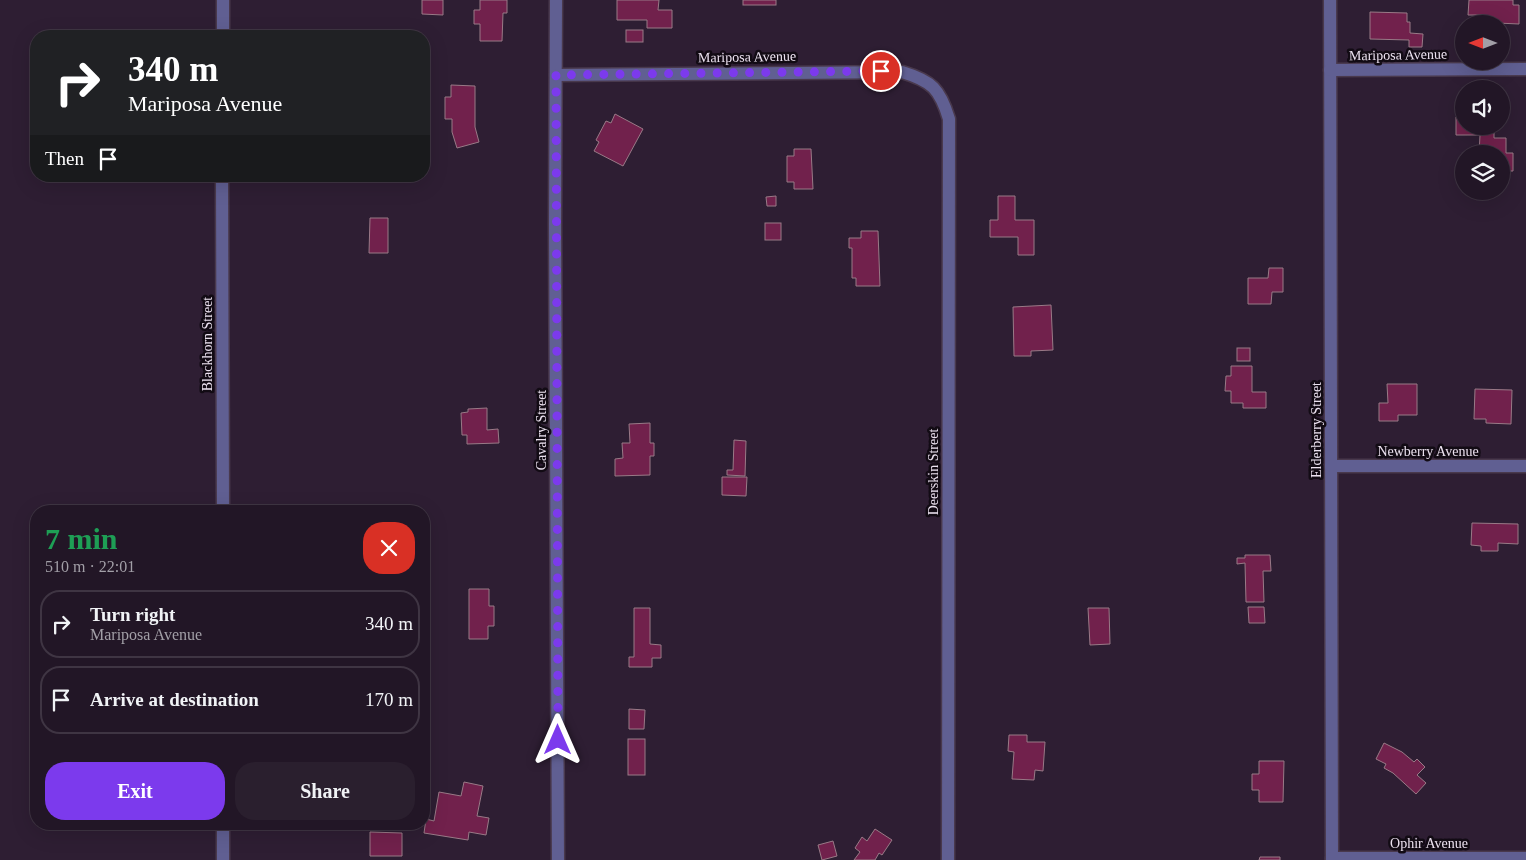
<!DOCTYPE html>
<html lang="en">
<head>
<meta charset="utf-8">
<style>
  :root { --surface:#221626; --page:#2a1f2e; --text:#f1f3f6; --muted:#a29fa7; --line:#3f3543; --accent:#7c3aed }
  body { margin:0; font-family:Georgia,serif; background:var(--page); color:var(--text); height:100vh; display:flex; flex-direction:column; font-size:19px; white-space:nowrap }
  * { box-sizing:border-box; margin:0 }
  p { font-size:16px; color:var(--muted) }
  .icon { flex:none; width:28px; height:28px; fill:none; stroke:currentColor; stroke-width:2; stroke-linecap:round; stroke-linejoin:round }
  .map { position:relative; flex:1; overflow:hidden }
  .drawer { position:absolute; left:30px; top:505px; width:400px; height:325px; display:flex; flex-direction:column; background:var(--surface); border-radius:20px; box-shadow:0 5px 20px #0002,0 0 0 1px var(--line) }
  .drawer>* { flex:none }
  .hud { position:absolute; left:30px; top:30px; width:400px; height:152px; border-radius:20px; box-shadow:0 5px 20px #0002,0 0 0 1px var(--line); background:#202124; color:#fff; overflow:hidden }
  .needle { width:32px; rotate:270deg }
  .buttons { position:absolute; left:1455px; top:15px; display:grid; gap:10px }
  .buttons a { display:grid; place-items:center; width:55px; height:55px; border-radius:50%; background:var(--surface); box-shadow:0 5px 20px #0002,0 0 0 1px var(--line); font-size:25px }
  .pin { position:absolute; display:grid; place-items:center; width:42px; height:42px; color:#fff; margin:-21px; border:2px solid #fff; border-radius:50%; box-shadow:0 1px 5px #0007 }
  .me { position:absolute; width:55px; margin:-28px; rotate:0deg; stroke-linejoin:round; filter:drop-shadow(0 0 4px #0008) }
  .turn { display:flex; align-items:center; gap:18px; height:105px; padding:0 15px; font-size:22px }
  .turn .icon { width:65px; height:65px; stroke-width:2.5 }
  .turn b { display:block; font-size:35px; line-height:42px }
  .then { display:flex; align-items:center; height:48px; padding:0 15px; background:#0003; gap:10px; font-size:19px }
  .round { display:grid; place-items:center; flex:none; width:52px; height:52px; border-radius:20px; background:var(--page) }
  .head { display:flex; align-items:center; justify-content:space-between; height:85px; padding:0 15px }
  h1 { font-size:30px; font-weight:600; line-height:38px; color:#1e9e55 }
  .button { display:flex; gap:10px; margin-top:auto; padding:10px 15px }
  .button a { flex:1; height:58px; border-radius:20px; background:var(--accent); color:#fff; font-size:20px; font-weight:600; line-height:58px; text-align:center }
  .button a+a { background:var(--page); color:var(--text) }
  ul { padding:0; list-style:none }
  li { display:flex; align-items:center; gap:15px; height:68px; margin:0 10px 8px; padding:0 5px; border:2px solid var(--line); border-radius:20px }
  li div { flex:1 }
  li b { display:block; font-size:19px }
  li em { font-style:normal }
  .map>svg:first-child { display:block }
  .building { fill:#71214c; stroke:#997a87 }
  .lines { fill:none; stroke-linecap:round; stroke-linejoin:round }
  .minor-casing { stroke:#49394d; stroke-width:15 }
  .minor { stroke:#605f92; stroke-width:12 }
  .route { stroke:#7c3aed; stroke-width:9; stroke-dasharray:0 16.2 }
  .labels { text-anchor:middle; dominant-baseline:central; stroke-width:5; stroke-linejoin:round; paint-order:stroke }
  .street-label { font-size:14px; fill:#ece2f0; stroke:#120b14 }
</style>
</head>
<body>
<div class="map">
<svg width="1526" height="860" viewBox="0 0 1526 860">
  <rect width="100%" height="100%" fill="#2e1e33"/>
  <g class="building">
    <polygon points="422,0 443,0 443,15 422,14"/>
    <polygon points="480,0 507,0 507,13 503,13 502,41 480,41 480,24 474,24 474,10 480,10"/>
    <polygon points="617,0 659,0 658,10 672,10 672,28 647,28 647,20 617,20"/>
    <rect x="743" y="0" width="33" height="5"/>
    <polygon points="1469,0 1513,0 1513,5 1519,5 1519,24 1497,23 1497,20 1483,20 1483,15 1468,15"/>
    <polygon points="1370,12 1407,13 1407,22 1410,22 1410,33 1423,34 1422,47 1409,47 1409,40 1370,39"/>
    <rect x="626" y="30" width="17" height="12"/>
    <polygon points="451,85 475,86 475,127 479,142 457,148 452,132 452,119 445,119 445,97 451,97"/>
    <polygon points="615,114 643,129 623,166 594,151 599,142 596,140 606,121 611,123"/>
    <polygon points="1456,117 1464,117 1464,126 1494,126 1494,138 1506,138 1506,153 1513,153 1513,171 1501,171 1501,154 1479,154 1480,135 1456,135"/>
    <polygon points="794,149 811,149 813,189 794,189 794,182 787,182 787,156 794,156"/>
    <polygon points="776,196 776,206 767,206 766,197"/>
    <polygon points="998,196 1015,196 1015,220 1034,220 1034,255 1018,255 1018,237 990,237 990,220 998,220"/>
    <polygon points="370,218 388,218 388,253 369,253"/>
    <rect x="765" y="223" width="16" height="17"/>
    <polygon points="861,231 878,231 880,286 856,286 856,278 852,278 852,248 849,248 849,238 861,238"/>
    <polygon points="1269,268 1283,268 1283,292 1272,292 1271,304 1248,304 1248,278 1268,278"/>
    <polygon points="1051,305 1053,350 1031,351 1031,356 1014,356 1013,307"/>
    <rect x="1237" y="348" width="13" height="13"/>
    <polygon points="1231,366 1252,366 1252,392 1266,392 1266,408 1243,408 1243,403 1231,403 1231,391 1225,391 1226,376 1231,376"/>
    <polygon points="1387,384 1417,384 1417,415 1398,415 1398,421 1379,421 1379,403 1388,403"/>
    <polygon points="1475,389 1512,390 1511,424 1486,423 1486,419 1474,419"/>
    <polygon points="487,408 487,430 498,429 499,443 467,444 467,435 462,435 461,413 468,412 468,409"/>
    <polygon points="650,423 650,443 654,443 654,456 650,456 650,475 615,476 615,459 623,458 622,443 630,443 629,424"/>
    <polygon points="734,440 746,441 745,476 727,475 727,470 733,470"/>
    <polygon points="722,477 747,477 746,496 722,495"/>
    <polygon points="1472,523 1518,524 1518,544 1498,543 1498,551 1481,551 1481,546 1471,545"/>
    <polygon points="1245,555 1270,555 1271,571 1263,571 1264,602 1246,602 1245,563 1237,564 1237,558 1245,558"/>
    <polygon points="469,589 489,589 489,606 494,606 494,626 488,626 488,639 469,639"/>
    <polygon points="1248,607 1264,607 1265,623 1249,623"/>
    <polygon points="634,608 650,608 650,644 661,645 661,658 652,658 652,667 629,667 629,657 634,657"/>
    <polygon points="1088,608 1109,608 1110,644 1090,645"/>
    <polygon points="629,709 645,710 644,729 629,729"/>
    <polygon points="1009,735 1027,735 1027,742 1045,742 1043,771 1035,770 1034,780 1012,779 1014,752 1008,751"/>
    <rect x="628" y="739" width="17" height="36"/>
    <polygon points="1384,743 1402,752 1414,762 1417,759 1425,767 1417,775 1426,783 1416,794 1393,773 1384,768 1386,764 1376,759"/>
    <polygon points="1259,761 1284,761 1283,802 1259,802 1259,790 1252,790 1252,774 1259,774"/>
    <polygon points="464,782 483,786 477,816 489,818 486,835 469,832 468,840 424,833 426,819 434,821 439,792 461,796"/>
    <polygon points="875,829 892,840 882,855 879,853 875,860 854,860 860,852 855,848 862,837 867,841"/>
    <polygon points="370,832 402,833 402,856 370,856"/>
    <polygon points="833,841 837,856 822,860 818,845"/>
    <polygon points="1260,857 1280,857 1280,860 1259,860"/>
  </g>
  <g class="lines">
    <g class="minor-casing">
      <g id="minor">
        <polyline points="556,0 555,224 558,860"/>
        <polyline points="1330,0 1332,860"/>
        <polyline points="223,36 223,0"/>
        <polyline points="1330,70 1526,69"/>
        <path d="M556,75L902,72C932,81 940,89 949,119L948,860"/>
        <polyline points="222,176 223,511"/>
        <polyline points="1331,466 1526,466"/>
        <polyline points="223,824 223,860"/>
        <polyline points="1332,858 1526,858"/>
      </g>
    </g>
    <use href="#minor" class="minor"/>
  </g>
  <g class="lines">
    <polyline class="route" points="558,740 556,75 881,71"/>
  </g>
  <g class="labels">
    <g class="street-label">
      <text transform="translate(1398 55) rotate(-1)">Mariposa Avenue</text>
      <text transform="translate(747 57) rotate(-1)">Mariposa Avenue</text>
      <text transform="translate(207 344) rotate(-90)">Blackhorn Street</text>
      <text transform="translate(541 430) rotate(-90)">Cavalry Street</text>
      <text transform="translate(1316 430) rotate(-90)">Elderberry Street</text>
      <text x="1428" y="451">Newberry Avenue</text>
      <text transform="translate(933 472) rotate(-90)">Deerskin Street</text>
      <text x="1429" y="843">Ophir Avenue</text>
    </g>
  </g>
</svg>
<div class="buttons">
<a><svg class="needle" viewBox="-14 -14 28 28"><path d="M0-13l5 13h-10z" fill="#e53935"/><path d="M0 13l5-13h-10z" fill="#a29fa7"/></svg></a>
<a><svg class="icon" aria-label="sound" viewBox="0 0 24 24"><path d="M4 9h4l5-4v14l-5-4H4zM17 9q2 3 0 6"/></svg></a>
<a><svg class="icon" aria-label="layers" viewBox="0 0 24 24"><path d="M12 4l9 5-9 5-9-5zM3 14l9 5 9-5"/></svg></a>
</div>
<div class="pin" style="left:881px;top:71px;background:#d93025"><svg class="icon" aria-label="arrive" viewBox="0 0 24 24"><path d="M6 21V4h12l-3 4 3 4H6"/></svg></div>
<svg class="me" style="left:558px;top:740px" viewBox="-20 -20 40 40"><path d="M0-17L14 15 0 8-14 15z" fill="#7c3aed" stroke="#fff" stroke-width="4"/></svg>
<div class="hud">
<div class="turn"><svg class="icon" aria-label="right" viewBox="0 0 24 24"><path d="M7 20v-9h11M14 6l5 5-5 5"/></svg><div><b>340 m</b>Mariposa Avenue</div></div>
<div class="then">Then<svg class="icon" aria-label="arrive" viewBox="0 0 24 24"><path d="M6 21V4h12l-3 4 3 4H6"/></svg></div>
</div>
<section class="drawer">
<div class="head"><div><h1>7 min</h1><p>510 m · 22:01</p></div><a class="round" style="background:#d93025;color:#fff"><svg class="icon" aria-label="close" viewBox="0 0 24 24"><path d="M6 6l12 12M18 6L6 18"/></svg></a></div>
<ul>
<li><svg class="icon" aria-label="right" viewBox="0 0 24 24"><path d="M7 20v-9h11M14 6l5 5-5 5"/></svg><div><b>Turn right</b><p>Mariposa Avenue</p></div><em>340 m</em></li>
<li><svg class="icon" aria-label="arrive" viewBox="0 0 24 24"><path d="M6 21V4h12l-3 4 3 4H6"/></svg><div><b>Arrive at destination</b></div><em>170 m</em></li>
</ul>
<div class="button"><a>Exit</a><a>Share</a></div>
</section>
</div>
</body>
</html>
